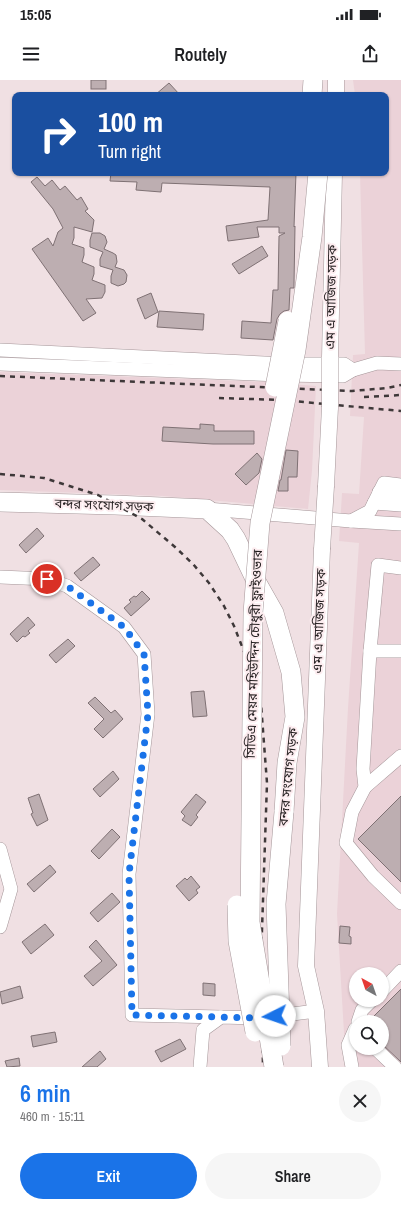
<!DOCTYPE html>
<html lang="en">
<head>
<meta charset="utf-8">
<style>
  :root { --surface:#fff; --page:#f6f6f6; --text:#202124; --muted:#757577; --accent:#1a73e8 }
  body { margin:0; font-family:"Archivo Narrow","Noto Sans Bengali",sans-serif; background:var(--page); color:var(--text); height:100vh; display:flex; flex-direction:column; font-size:15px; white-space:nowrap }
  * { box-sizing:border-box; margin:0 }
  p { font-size:13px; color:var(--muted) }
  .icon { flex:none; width:22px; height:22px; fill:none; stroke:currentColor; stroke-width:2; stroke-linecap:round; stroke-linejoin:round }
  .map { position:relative; height:987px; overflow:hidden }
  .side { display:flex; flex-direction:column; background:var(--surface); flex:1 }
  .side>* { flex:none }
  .banner { position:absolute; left:12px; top:12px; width:377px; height:84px; border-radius:8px; box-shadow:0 1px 3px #0004; background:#1a4fa0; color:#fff; overflow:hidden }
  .needle { width:26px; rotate:320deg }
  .buttons { position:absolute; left:349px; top:887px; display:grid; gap:8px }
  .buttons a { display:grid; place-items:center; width:40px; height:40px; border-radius:50%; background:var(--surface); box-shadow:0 1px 3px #0004; font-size:20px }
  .pin { position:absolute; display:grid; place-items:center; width:34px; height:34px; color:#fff; margin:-17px; border:2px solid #fff; border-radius:50%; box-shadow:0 1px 4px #0007 }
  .me { position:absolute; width:44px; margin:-22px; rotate:266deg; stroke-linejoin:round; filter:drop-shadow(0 0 3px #0008) }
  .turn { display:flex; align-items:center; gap:14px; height:84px; padding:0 20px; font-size:18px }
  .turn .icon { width:52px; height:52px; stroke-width:2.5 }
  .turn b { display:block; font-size:28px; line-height:34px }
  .round { display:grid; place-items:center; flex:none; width:42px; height:42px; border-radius:21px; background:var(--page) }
  .summary { display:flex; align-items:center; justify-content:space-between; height:68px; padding:0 20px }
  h1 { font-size:24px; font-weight:600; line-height:30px; color:var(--accent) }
  .button { display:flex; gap:8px; margin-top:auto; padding:8px 20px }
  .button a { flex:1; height:46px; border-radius:24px; background:var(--accent); color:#fff; font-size:16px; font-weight:600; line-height:46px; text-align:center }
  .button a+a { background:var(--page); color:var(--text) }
  .status { display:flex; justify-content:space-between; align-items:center; height:28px; padding:0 20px; background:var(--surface); direction:ltr }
  .status svg { height:11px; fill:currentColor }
  header { display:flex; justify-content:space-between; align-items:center; height:52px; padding:0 20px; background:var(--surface); font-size:18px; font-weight:600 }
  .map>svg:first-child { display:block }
  .built { fill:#ebd2d8; fill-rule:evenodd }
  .building { fill:#bdaeb1; stroke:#7f7174 }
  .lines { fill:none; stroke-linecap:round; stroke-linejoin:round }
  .minor-casing { stroke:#a59699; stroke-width:14 }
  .major-casing { stroke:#a59699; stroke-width:17 }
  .highway-casing { stroke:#a59699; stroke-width:20 }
  .minor { stroke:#fff; stroke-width:13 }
  .major { stroke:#fff; stroke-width:16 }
  .highway { stroke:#fff; stroke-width:19 }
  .rail { stroke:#3e3839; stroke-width:2.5; stroke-dasharray:5 5; stroke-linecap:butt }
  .major-bridge-casing { stroke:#a59699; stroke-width:17; stroke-linecap:butt }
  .highway-bridge-casing { stroke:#a59699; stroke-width:20; stroke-linecap:butt }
  .major-bridge { stroke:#fff; stroke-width:16 }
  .highway-bridge { stroke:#fff; stroke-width:19 }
  .route { stroke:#1a73e8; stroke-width:7; stroke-dasharray:0 12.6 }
  .labels { text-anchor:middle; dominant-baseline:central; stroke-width:4; stroke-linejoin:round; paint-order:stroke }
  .street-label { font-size:13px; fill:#231e1f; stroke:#fdedf0 }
</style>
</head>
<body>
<div class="status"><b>15:05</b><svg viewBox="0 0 49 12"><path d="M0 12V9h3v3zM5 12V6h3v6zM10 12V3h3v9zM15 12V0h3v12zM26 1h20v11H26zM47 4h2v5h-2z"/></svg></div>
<header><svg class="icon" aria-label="menu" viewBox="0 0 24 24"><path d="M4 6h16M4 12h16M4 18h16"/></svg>Routely<svg class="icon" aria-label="share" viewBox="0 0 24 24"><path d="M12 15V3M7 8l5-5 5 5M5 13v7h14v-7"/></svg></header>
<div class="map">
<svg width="401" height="987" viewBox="0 0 401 987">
  <rect width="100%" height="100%" fill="#f0e0e3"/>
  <g class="built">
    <path d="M353,0H401V987H346L337,834L348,628L359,463L339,461L342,413L359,414L364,337L350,336L353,275L365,274L360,93H386V15H355ZM356,894H382V920H356ZM356,942H382V968H356Z"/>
    <polygon points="0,292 266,302 316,306 312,391 308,429 164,416 0,410"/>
  </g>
  <g class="building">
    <rect x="91" y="0" width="15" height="9"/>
    <polygon points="169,3 180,15 155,15"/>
    <polygon points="111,93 296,93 294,147 295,146 294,204 294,208 290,208 289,230 284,231 280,234 277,239 273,260 241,258 242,241 271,243 273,210 278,210 279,156 285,153 279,153 279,147 257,147 259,157 228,161 226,146 268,140 270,107 162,103 161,112 136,110 137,102 110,101"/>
    <polygon points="37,97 45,106 52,100 60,110 65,106 77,120 81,117 88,129 85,131 94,140 92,152 74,147 74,158 72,164 84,168 84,175 82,182 94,187 94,194 92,200 105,205 105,212 102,218 86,219 96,233 83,241 32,169 48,158 53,166 58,152 63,148 53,129 31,102"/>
    <polygon points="92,153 100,153 105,156 107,162 104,169 113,173 116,175 117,182 115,187 124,190 127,195 126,202 124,204 118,206 111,203 111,196 113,190 100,186 100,179 103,172 90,167 90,160"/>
    <polygon points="262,166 268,176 239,194 232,184"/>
    <polygon points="151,213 158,232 145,239 137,219"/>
    <polygon points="159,231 204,234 203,250 157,247"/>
    <polygon points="200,344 214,345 214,351 254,351 254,364 213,364 162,361 163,347 200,349"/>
    <polygon points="286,370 298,371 297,397 288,397 288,411 278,411 280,400 281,400"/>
    <polygon points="257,373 262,379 259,393 246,405 235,394"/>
    <polygon points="37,448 44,456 26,473 19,465"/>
    <polygon points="93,477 100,485 81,501 74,493"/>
    <polygon points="142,511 150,519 131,536 124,528 131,522 129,520 134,516 136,517"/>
    <polygon points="28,537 35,545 28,551 30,553 25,557 23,556 17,562 10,554"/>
    <polygon points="68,559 75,566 56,583 49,575"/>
    <polygon points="204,611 207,636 193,637 191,612"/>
    <polygon points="95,617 111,633 115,630 123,639 103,658 94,649 104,639 88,623"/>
    <polygon points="113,691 119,699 100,717 93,709"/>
    <polygon points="39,714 48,740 37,746 31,734 33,733 28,718"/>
    <polygon points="196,714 206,722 196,735 198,737 191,746 182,740 185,736 181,732"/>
    <polygon points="401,716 401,802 358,759"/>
    <polygon points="112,749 120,757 99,779 91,771"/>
    <polygon points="50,785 56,792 34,812 27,804"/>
    <polygon points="191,796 200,807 196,810 198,813 189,821 176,806 185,798 187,800"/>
    <polygon points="112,813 120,822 98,842 90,833"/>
    <polygon points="45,844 54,855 31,874 22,862"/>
    <polygon points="340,846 350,847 349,856 351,857 351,864 339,863"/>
    <polygon points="96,860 117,885 93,906 84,896 102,881 89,867"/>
    <polygon points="203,903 215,904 215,916 203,915"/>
    <polygon points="20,906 23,918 2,924 0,912"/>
    <polygon points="401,909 401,982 382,964 382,942 368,942"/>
    <polygon points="55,952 57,962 33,967 31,956"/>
    <polygon points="180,959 186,969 161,982 155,971"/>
    <polygon points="100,971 106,979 97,987 82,987"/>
    <polygon points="19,978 20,986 7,987 5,981"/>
  </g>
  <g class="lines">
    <g class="minor-casing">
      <g id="minor">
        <polyline points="0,270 286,284 344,284 353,290"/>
        <polyline points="0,284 280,295 343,296 353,290 377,283 401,284"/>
        <polyline points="379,412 401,414"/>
        <polyline points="374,423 401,425"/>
        <polyline points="207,429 351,441 401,444"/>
        <polyline points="351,441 370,431 384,403 401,405"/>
        <polyline points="401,488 378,485 370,571 363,689 365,707 352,732 346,763 373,796 401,823"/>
        <polyline points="0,497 47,499 67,506 124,547 144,574 148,634 129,794 132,935 221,937"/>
        <polyline points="370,571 401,571"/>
        <polyline points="365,707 401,676"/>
        <polyline points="0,769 11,809 0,847"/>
        <polyline points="382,911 401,891"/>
        <polyline points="358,942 362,930 372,920"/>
        <polyline points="375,968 395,987"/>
        <polyline points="200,987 203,950 221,937 261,938 316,931"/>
        <polyline points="352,987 348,965 355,949"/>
      </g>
    </g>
    <g class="major-casing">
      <g id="major">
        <polyline points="336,15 336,0"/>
        <polyline points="330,278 334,93"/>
        <polyline points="326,406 330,327"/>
        <polyline points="320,987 316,931 306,886 322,469"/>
      </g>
    </g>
    <g class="highway-casing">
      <g id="highway">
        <polyline points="312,15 313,0"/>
        <polyline points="0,422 115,425 207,429 230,450 236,459 257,503 274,533 291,592 295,637 287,683 284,732"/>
      </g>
    </g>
    <use href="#minor" class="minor"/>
    <use href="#major" class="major"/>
    <use href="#highway" class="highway"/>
    <g class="rail">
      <polyline points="0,296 352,311 387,308 401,305"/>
      <polyline points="364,317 401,315"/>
      <polyline points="219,318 282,320 401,331"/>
      <polyline points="0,394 44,398 98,415 142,439 175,467 193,484 209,503 224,526 234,546 254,597 261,624 267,703 261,879 263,987"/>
    </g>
    <g class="major-bridge-casing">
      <g id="major-bridge">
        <polyline points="330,327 330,278"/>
        <polyline points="322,469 326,406"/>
      </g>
    </g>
    <g class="highway-bridge-casing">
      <g id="highway-bridge">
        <polyline points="275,307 288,241"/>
        <polyline points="237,825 238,861 255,952"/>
        <polyline points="281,966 276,824 284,732"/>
        <polyline points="274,987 250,842 253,533 260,443 296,270 312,157 318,93"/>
      </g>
    </g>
    <use href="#major-bridge" class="major-bridge"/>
    <use href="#highway-bridge" class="highway-bridge"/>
  </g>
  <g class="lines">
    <polyline class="route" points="47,499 67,506 124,547 144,574 148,634 129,794 132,935 261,938 275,936"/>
  </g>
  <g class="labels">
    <g class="street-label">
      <text transform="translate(331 217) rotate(-89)">এম এ আজিজ সড়ক</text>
      <text transform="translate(104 425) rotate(2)">বন্দর সংযোগ সড়ক</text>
      <text transform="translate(319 541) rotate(-88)">এম এ আজিজ সড়ক</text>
      <text transform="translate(254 574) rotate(-88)">সিডিএ মেয়র মহিউদ্দিন চৌধুরী ফ্লাইওভার</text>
      <text transform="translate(288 697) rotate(-84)">বন্দর সংযোগ সড়ক</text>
    </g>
  </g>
</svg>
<div class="buttons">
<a><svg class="needle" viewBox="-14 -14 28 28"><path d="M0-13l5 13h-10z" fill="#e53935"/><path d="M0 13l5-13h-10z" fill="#757577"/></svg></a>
<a><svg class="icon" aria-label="search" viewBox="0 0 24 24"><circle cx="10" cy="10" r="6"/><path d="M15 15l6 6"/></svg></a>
</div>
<div class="pin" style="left:47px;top:499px;background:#d93025"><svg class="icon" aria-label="arrive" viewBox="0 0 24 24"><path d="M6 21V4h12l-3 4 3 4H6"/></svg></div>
<svg class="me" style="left:275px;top:936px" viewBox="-20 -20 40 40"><circle r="19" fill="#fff"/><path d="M0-13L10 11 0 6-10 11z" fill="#1a73e8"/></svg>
<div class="banner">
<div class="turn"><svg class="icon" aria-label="right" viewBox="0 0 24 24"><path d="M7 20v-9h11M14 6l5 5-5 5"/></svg><div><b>100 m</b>Turn right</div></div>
</div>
</div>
<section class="side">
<div class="summary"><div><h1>6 min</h1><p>460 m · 15:11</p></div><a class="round"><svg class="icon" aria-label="close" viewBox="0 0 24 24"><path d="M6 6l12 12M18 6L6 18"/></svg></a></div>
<div class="button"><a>Exit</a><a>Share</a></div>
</section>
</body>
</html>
